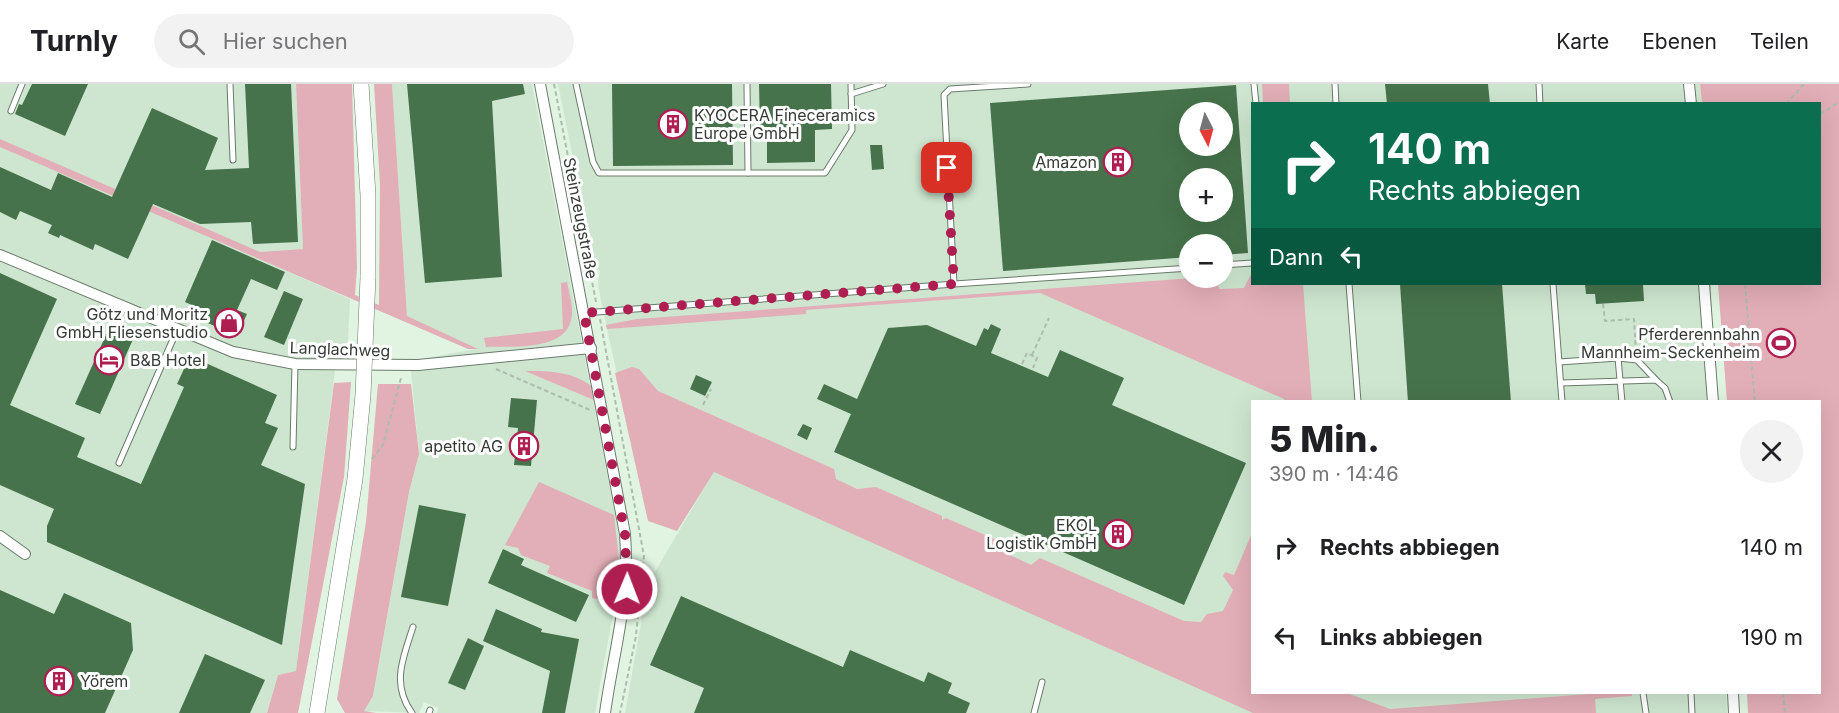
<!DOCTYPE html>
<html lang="de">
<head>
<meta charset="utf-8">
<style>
  :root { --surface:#fff; --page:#f2f2f2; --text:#202124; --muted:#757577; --line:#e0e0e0 }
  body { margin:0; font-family:Inter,sans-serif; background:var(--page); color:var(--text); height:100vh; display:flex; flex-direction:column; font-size:22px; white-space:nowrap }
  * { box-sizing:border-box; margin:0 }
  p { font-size:20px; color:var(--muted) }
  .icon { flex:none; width:33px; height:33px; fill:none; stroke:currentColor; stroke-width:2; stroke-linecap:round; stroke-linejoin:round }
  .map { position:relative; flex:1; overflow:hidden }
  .details { position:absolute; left:1251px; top:316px; width:570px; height:294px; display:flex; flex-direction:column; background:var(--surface); border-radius:0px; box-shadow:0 6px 24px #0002 }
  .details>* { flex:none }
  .banner { position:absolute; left:1251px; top:18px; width:570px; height:183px; border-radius:0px; box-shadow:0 6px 24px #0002; background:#0b6e4f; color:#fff; overflow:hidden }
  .needle { width:39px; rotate:174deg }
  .controls { position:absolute; left:1179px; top:18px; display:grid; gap:12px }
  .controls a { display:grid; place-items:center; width:54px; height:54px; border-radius:50%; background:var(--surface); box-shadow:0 6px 24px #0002; font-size:30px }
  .pin { position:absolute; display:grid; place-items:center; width:51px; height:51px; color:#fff; margin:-26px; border-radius:12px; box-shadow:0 3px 9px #0006 }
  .me { position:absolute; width:66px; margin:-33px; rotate:1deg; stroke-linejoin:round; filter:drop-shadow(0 0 4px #0008) }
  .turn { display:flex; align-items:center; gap:21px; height:126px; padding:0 18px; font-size:27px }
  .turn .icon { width:78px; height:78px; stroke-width:2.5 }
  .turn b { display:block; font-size:42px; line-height:51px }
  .then { display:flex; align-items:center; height:57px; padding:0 18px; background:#0003; gap:12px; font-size:22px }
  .round { display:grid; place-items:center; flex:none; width:63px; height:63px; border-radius:32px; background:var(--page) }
  .headline { display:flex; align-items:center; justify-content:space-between; height:102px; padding:0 18px }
  h1 { font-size:36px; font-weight:800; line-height:45px }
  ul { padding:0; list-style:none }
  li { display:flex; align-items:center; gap:18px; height:90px; padding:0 18px }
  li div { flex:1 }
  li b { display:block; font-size:22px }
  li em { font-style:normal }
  header { display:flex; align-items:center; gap:36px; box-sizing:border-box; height:84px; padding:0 30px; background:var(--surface); border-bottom:2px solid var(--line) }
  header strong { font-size:28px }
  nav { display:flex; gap:33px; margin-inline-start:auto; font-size:21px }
  .search { width:420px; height:54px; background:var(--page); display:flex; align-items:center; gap:15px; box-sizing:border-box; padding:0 21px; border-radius:33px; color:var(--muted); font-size:22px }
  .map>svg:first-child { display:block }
  .built { fill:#cee6d0; fill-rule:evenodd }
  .green { fill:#e2aeb7 }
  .building { fill:#46734b; fill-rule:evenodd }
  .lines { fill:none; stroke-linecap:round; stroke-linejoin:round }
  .service-casing { stroke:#6a7b6b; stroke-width:7 }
  .minor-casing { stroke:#6a7b6b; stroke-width:12 }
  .secondary-casing { stroke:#6a7b6b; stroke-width:16 }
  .path { stroke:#acbcad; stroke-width:2; stroke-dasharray:4.5 3; stroke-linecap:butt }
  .service { stroke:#fff; stroke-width:5 }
  .minor { stroke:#fff; stroke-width:10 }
  .secondary { stroke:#fff; stroke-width:15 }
  .secondary-bridge-casing { stroke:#6a7b6b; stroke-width:16; stroke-linecap:butt }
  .secondary-bridge { stroke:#fff; stroke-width:15 }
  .route { stroke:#af1e50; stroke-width:10; stroke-dasharray:0 18 }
  .labels { text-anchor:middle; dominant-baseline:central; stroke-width:6; stroke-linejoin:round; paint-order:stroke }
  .poi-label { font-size:16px; fill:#343b34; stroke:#fff; text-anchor:end }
  .street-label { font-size:16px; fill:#343b34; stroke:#fff }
</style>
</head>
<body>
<header>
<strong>Turnly</strong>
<div class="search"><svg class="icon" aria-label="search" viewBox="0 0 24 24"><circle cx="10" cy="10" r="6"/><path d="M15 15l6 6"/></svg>Hier suchen</div>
<nav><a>Karte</a><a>Ebenen</a><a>Teilen</a></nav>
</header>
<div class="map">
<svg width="1839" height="629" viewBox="0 0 1839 629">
  <rect width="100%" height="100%" fill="#e0f4e1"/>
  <g class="built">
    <polygon points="0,0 296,0 303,165 260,168 257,174 350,215 347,277 336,279 296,587 278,591 267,629 0,629"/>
    <polygon points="392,0 532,0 618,446 621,485 595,629 437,629 438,624 424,618 419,629 364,627 373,612 409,408 419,370 410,277 476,265 407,233"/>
    <path d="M558,0H1700L1702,19L1252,20V200H1711L1715,318H1252V609H1726L1727,629H625L648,500L713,389L626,332L601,217L598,199L600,187L595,183ZM1190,28H1222V62H1190ZM1190,94H1222V128H1190ZM1190,160H1222V194H1190Z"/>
  </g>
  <g class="green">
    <polygon points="296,0 352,0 357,184 355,211 379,221 380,101 374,0 392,0 407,232 478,265 468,265 0,63 0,55 260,168 303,165"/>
    <polygon points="1262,0 1289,0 1290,19 1263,19"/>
    <polygon points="1700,0 1839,0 1839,629 1748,629 1747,609 1820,609 1820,318 1727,318 1718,200 1820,200 1820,20 1702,19"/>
    <polygon points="1252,188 1252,200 1303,200 1312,318 1284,318 1284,315 1040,209 806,226 806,230 607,245 606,241 637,235 1193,194 1212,194 1220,205 1244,204"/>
    <path d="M567,198C569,208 573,221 572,231C569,268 512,262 486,263L484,254L563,245L561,199Z"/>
    <polygon points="632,283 639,285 658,307 834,385 836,395 857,405 876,403 942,432 942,436 946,434 1008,461 1010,471 1031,481 1040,474 1184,537 1201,538 1207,530 1223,527 1233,506 1223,492 1225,488 1234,491 1252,449 1252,609 1347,609 1390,625 1602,609 1632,609 1632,612 1595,615 1596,629 1253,629 714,388 677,447 648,437 615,289"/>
    <path d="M525,287C549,287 571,287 591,302L594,316Z"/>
    <polygon points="351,298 344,393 298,629 267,629 278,591 296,587 334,299"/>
    <polygon points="378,300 411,300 419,370 409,408 373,612 364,627 376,629 345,629 337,615 366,438"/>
    <polygon points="539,398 614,431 620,485 613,518 592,514 592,507 547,489 550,482 521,471 518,464 505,461"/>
  </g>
  <g class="building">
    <polygon points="32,0 88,0 65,52 15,30 19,20 22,21"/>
    <polygon points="245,0 291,0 298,158 253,160 251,138 200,140 153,120 128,175 95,160 93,166 60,151 59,154 48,149 52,141 20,127 16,136 0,128 0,83 51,106 58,89 112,113 152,24 218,54 205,86 249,84"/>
    <polygon points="407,0 523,0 525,10 492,17 502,193 425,199"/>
    <polygon points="612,0 732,0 733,81 613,82"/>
    <polygon points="759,0 831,0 832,45 815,46 815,78 767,79 767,46 760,46"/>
    <polygon points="1385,0 1488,0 1490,20 1387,20"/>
    <path d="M1236,1L1248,169L1222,171V160H1190V173L1003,187L990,19ZM1190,28H1222V62H1190ZM1190,94H1222V128H1190Z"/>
    <polygon points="870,61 882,61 884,85 872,86"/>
    <polygon points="212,156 285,188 277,206 251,195 237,226 247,230 237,252 201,236 205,227 185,218"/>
    <polygon points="0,189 57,215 10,321 85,354 77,373 141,400 184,303 177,300 190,272 277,311 265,339 278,344 261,381 305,400 282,561 47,458 47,442 54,425 0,401"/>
    <polygon points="1400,200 1502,200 1511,318 1408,318"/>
    <polygon points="1585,200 1643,200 1644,217 1596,220 1595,210 1586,210"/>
    <polygon points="284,207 303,215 284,261 264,253"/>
    <polygon points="991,240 1001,245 991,269 1048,293 1060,266 1124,294 1112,321 1246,379 1184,521 834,368 851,330 817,315 824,300 857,315 888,244 927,241 976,262 984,244 988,246"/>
    <polygon points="110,242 134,253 100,330 75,320"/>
    <polygon points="696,291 712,298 705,312 690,305"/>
    <polygon points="511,314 537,316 531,382 514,381 518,344 508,343"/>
    <polygon points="803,340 812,344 807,356 797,351"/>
    <polygon points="419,421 466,430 448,522 401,513"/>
    <polygon points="503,465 524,475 521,481 589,511 576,538 488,499"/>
    <polygon points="0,506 54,530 64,509 131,539 133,566 105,629 0,629"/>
    <polygon points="681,512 843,583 850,566 924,598 928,588 952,599 948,609 970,619 966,629 694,629 704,604 650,581"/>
    <polygon points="496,525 542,545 541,548 579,555 565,629 542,629 550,587 483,557"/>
    <polygon points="468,554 484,562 465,606 448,599"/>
    <polygon points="205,570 265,596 250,629 179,629"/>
  </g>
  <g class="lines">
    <g class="service-casing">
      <g id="service">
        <polyline points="230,0 233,76"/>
        <polyline points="576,0 593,78 599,89 825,89 852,46 851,0"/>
        <polyline points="747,0 748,89"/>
        <polyline points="1254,0 1256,20"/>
        <polyline points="1335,0 1336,20"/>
        <polyline points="1539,0 1540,20"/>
        <polyline points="851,10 883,0"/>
        <polyline points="11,27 22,0"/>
        <polyline points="1222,181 1252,179"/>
        <polyline points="954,200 1190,184"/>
        <polyline points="1349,200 1358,318"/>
        <polyline points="1553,200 1562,318"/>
        <polyline points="584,229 954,200 944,11 950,5 1028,0"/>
        <polyline points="1618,274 1622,318"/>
        <polyline points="1559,278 1618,274 1637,276 1656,296"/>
        <polyline points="1561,299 1656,296 1665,304 1670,318"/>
        <polyline points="293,363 295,280"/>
        <polyline points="119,379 177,246"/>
        <polyline points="1643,609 1646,629"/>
        <polyline points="1691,609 1692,629"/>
        <path d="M412,629C391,600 403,574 413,543"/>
        <polyline points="429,629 430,626"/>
        <polyline points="1034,629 1042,598"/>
      </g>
    </g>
    <g class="minor-casing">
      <g id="minor">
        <path d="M540,0L625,450C630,518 614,564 605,629"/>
        <polyline points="1689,0 1691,20"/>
        <polyline points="0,171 233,268 295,280 418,281 591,264"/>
        <polyline points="1704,200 1713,318"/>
        <polyline points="0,452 25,470"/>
        <polyline points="1733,609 1734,629"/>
      </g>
    </g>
    <g class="secondary-casing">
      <g id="secondary">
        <polyline points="361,0 368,111 368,193"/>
        <polyline points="317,629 355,395 363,311"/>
      </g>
    </g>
    <g class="path">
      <polyline points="554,0 596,218"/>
      <polyline points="1786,20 1804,0"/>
      <polyline points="1820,30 1839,18"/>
      <polyline points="1745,200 1755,318"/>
      <polyline points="1603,220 1605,237 1634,235 1636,268"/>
      <polyline points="600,235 644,472 636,552 620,629"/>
      <polyline points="1032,271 1049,234"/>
      <polyline points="1022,280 1027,269 1037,274 1033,284"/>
      <polyline points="496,285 590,326"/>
      <polyline points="703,321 711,305"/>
      <polyline points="372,375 383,361 401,294"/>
      <polyline points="1783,609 1785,629"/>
    </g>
    <use href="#service" class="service"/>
    <use href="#minor" class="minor"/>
    <use href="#secondary" class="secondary"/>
    <g class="secondary-bridge-casing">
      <polyline id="secondary-bridge" points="363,311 368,193"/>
    </g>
    <use href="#secondary-bridge" class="secondary-bridge"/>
  </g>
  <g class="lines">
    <polyline class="route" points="627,505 625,450 584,229 954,200 947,84"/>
  </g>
  <defs>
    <g id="building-ring" transform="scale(1.5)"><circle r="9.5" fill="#fff" stroke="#af1e50" stroke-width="1.5"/><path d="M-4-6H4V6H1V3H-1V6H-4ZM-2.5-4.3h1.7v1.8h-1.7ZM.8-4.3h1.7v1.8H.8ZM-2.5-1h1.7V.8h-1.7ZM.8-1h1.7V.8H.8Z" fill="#af1e50"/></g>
    <g id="shop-ring" transform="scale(1.5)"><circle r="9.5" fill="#fff" stroke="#af1e50" stroke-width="1.5"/><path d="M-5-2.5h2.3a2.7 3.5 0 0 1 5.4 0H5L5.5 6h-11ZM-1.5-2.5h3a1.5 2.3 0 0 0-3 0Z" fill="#af1e50"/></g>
    <g id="stadium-ring" transform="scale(1.5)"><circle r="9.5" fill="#fff" stroke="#af1e50" stroke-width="1.5"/><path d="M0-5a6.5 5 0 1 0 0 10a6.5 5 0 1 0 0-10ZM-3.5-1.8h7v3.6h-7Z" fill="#af1e50"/></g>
    <g id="hotel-ring" transform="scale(1.5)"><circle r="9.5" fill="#fff" stroke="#af1e50" stroke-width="1.5"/><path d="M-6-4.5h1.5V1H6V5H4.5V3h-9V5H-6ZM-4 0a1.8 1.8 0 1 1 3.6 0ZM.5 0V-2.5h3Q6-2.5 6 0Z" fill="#af1e50"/></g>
  </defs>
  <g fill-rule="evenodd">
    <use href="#building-ring" x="673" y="40"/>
    <use href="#building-ring" x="1118" y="78"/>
    <use href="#shop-ring" x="229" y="239"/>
    <use href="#stadium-ring" x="1781" y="259"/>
    <use href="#hotel-ring" x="109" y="276"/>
    <use href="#building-ring" x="524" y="362"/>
    <use href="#building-ring" x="1118" y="450"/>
    <use href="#building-ring" x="59" y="597"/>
  </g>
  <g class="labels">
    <g class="poi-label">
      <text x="694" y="31" text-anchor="start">KYOCERA Fineceramics<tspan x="694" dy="18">Europe GmbH</tspan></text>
      <text x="1097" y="78">Amazon</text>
      <text x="208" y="230">Götz und Moritz<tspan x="208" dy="18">GmbH Fliesenstudio</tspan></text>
      <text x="1760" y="250">Pferderennbahn<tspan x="1760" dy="18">Mannheim-Seckenheim</tspan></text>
      <text x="130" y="276" text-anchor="start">B&amp;B Hotel</text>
      <text x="503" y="362">apetito AG</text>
      <text x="1097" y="441">EKOL<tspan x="1097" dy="18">Logistik GmbH</tspan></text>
      <text x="80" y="597" text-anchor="start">Yörem</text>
    </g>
    <g class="street-label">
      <text transform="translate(581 134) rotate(79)">Steinzeugstraße</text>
      <text transform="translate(340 265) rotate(2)">Langlachweg</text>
    </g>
  </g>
</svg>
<div class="controls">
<a><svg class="needle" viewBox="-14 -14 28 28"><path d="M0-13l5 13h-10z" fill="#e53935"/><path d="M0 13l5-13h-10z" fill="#757577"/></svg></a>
<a>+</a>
<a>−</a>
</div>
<div class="pin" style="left:947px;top:84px;background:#d93025"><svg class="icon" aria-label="arrive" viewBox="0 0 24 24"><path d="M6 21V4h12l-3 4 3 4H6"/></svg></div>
<svg class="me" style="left:627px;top:505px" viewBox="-20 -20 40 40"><circle r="17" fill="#af1e50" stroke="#fff" stroke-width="3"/><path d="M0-11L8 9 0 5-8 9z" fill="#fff"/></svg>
<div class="banner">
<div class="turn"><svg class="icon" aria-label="right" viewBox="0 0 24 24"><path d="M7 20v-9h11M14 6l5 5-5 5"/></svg><div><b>140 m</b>Rechts abbiegen</div></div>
<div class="then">Dann<svg class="icon" aria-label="left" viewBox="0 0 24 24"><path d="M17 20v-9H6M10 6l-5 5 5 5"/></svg></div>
</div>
<section class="details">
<div class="headline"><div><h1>5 Min.</h1><p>390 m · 14:46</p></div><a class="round"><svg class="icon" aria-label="close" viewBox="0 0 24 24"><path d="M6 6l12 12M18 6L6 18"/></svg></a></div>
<ul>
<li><svg class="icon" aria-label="right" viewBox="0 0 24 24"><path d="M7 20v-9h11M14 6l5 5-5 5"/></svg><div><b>Rechts abbiegen</b></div><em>140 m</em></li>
<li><svg class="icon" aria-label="left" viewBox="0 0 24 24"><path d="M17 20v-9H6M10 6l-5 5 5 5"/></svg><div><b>Links abbiegen</b></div><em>190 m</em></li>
</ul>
</section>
</div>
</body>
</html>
